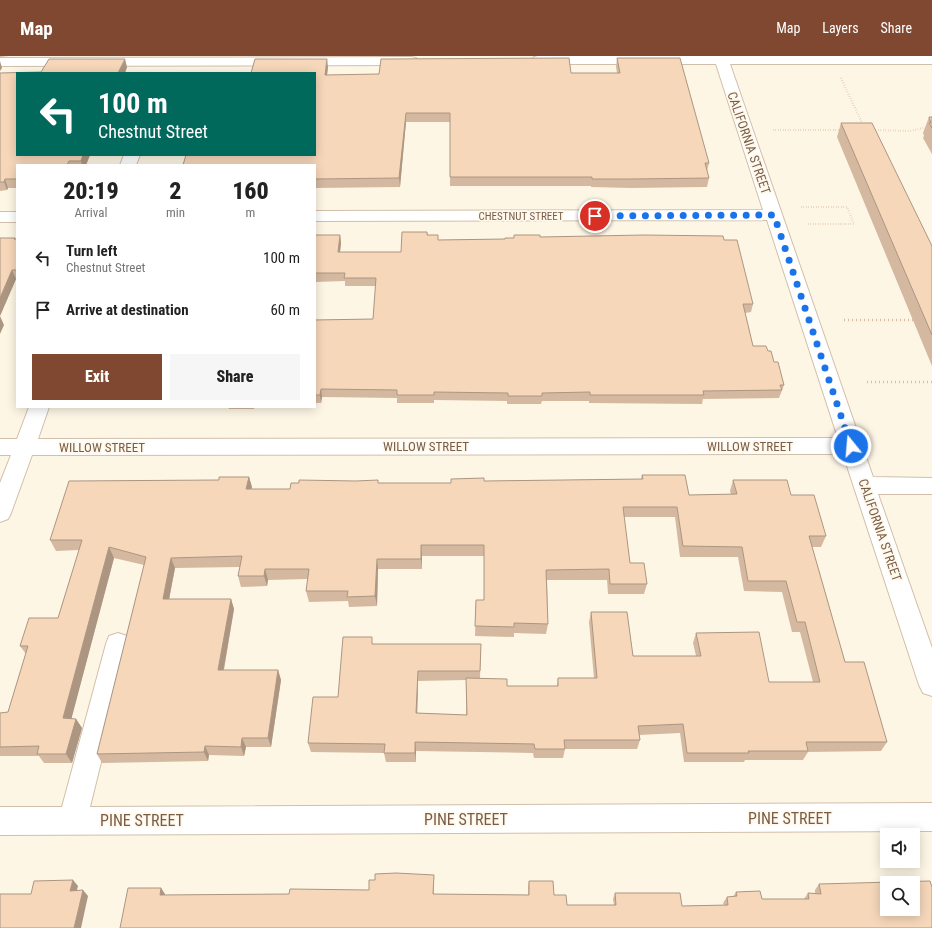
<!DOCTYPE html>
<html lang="en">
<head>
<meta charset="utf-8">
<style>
  :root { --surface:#fff; --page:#f6f6f6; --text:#222; --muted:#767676; --accent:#804830 }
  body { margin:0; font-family:"Roboto Condensed",sans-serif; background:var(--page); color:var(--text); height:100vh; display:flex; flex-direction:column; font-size:15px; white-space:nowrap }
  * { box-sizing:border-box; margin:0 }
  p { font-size:13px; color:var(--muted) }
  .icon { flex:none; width:22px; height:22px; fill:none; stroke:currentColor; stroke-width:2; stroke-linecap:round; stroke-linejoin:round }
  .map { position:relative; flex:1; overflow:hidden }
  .sheet { position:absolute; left:16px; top:108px; width:300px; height:244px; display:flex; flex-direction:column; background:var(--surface); border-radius:0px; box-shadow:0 2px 10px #0003 }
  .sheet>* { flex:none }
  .banner { position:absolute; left:16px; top:16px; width:300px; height:84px; border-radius:0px; box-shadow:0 2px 10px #0003; background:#00695c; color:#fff; overflow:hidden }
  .buttons { position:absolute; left:880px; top:772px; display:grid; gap:8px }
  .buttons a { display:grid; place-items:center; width:40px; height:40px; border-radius:0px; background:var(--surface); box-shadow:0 2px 10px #0003; font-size:20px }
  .pin { position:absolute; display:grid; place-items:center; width:34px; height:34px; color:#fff; margin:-17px; border:2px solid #fff; border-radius:50%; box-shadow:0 1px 4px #0007 }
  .me { position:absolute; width:44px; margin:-22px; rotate:343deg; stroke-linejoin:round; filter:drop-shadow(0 0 3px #0008) }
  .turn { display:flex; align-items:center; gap:14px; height:84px; padding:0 16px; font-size:18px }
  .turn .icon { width:52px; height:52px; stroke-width:2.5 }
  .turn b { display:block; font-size:28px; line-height:34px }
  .eta { display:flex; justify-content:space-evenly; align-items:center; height:68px; text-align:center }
  .eta b { font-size:24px; font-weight:800; line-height:28px }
  .cta { display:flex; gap:8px; margin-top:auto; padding:8px 16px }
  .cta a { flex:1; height:46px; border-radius:0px; background:var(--accent); color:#fff; font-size:16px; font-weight:800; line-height:46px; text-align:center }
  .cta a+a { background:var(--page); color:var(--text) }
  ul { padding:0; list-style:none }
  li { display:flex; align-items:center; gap:12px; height:52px; padding:0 16px }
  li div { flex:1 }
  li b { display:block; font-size:15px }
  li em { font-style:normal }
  header { display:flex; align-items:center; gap:24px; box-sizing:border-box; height:56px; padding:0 20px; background:var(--accent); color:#fff }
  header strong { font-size:19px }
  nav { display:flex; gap:22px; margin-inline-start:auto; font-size:14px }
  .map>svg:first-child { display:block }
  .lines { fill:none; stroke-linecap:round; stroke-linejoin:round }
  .minor-casing { stroke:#d1bfaa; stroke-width:2 }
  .path-far1 { stroke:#dcba9d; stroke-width:2; stroke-dasharray:0.5 2; stroke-linecap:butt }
  .path { stroke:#dcba9d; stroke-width:2.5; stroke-dasharray:1 3; stroke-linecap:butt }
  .minor { fill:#fff; fill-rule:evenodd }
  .wall { fill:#d4b9a0; fill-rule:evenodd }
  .shaded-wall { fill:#ac9682 }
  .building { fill:#f6d7ba; stroke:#ac9682; fill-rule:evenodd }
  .route { stroke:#1a73e8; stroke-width:7; stroke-dasharray:0 12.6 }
  .labels { text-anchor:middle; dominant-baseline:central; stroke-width:3.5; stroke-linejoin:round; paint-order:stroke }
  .far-street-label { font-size:11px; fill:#7a5d47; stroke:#fff9ed }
  .street-label { font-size:13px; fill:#7a5d47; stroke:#fff9ed }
  .near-street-label { font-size:16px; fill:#7a5d47; stroke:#fff9ed }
</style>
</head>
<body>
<header>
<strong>Map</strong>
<nav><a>Map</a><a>Layers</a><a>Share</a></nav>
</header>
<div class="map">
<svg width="932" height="872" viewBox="0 0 932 872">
  <rect width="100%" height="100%" fill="#fef6e5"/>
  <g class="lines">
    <g class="minor-casing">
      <g id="minor">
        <polygon points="538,0 932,0 932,8 730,8 873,421 932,422 932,438 878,438 932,592 932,640 923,637 919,629 843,398 32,399 11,457 8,463 0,466 0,427 11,399 0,399 0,383 17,383 29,351 49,351 38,383 838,382 767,164 315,165 315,155 763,154 716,8 539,8 534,7 532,4 534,1"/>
        <polygon points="411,1 416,2 418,5 416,8 411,9 0,10 0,2"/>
        <polygon points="124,99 140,99 136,109 120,109"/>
        <rect x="0" y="156" width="17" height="10"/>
        <polygon points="118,577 127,580 130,588 90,751 932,747 932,775 0,779 0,751 62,751 106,588 109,580"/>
      </g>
    </g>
    <g class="path-far1">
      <polyline points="841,22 863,69"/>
      <polyline points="773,74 842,74"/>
      <polyline points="873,74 910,75 932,70"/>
      <polyline points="801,151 847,151 854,168 808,168"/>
    </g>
    <g class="path">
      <polyline points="844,264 913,264"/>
      <polyline points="867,326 932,326"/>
    </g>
    <use href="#minor" class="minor"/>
  </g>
  <g class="wall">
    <polygon points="0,0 9,0 0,1"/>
    <polygon points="617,2 709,107 707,115 709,122 707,131 631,132 591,131 591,130 450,130 450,66 406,66 400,131 315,132 315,109 186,99 328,11 327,19 617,17 616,11"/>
    <polygon points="127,11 125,17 17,17 90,99 86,109 17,109 17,132 8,132 7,134 0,135 0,17 41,16"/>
    <polygon points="929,61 932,61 932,98 923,82 924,80 923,77"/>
    <polygon points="841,67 932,190 932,310 837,81"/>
    <polygon points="427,176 428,179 438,184 505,183 514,182 540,181 724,184 753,248 751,256 745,257 753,290 768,295 774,306 784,329 781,337 779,342 703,343 702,348 589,347 589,345 542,345 541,348 507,348 507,345 434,344 434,347 397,347 397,342 322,341 321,347 315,347 315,264 373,263 376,230 345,230 345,225 315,226 315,179 340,179 341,187 340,196 401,196"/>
    <polygon points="15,182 16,183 17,183 17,223 16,223 0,260"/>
    <polygon points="228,351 254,351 254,353 229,353"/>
    <path d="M642,419L689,439L731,438L730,435L733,424L791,439L826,480L821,491H812L845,606L887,686L881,695L808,696L803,704H745L744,706H684L680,677L639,679L640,684L637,693H565L563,702H534L533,697L416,695V706H386L384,697L311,696L308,687L373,588H481L480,622L507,630H557L558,622H594L589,566L591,556L633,600H696L693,587L696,577L769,626H813L800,576H792L782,536L744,535L738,501H680L675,461H624L630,507L647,528L644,538H608L607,524H547L548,568L546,578L514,577V581L475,580L476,544H484V500H422V513H378L377,550L349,551L348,545L309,546L306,535L308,523L268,524L267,530L241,531L238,520L240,511L175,512L169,543H231L234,553L224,614H278L281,624L271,691H246L244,700L209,699L208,705L102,707L97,698L144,509L114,502L71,663H76L82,672L72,707H44L39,700H0V657L8,656L26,598L20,590L58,562L79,494L56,495L50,484L219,424L249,421L252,431L251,433H290L378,427H451L484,425L641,423ZM466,624V659L417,657L418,625Z"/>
    <polygon points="434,825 434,838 528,839 528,831 529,825 554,839 567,849 614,849 613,843 615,837 682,850 724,849 723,847 727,841 733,841 736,836 762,843 804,843 808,837 815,837 815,834 819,828 932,872 120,872 161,832 165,839 289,838 369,834"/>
  </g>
  <g class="shaded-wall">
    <polygon points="125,3 127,11 125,17 118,17"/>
    <polygon points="327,3 328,11 326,27 325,19"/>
    <polygon points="0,5 2,12 0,15"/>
    <polygon points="406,57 406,66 400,131 399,122"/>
    <polygon points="83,99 90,99 86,109 82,109 81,105"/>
    <polygon points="5,123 8,132 7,134 4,126"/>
    <polygon points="340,179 341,187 339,204 338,196"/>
    <polygon points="12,214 16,223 0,260 0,242"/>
    <polygon points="0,260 4,269 0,278"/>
    <polygon points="321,333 322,341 321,347 320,339"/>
    <polygon points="249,421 252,431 249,444 246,433"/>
    <polygon points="421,489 422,500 422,513 421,503"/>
    <polygon points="109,491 114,502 69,672 63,662"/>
    <polygon points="171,502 175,512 167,554 163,543"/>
    <polygon points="377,503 378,513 377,550 375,540"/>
    <polygon points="265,513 268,524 267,530 264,520"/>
    <polygon points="231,543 234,553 222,623 218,614"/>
    <polygon points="278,614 281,624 271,691 268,682"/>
    <polygon points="418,615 418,625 417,666 416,657"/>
    <polygon points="76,663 82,672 72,707 66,698"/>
    <polygon points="242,682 246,691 244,700 241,691"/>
    <polygon points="415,686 416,695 416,706 415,697"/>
    <polygon points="205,690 209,699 208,705 204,696"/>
    <polygon points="73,824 78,830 75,841 70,835"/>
    <polygon points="161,832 165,838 164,845 160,839"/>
    <polygon points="83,834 88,840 81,872 74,872"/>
  </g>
  <g class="building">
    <polygon points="569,2 571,17 620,17 617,2 680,2 709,107 705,107 709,122 632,123 592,123 592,121 450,121 450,57 406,57 399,122 315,123 315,109 183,109 186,99 315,99 315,17 251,17 255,3 327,3 325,19 379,18 381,3"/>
    <polygon points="49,3 125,3 118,17 17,17 17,99 83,99 81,105 69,105 67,109 17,109 17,123 5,123 4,126 0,126 0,17 41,16"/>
    <polygon points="929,61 932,61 932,72 929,67 931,67"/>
    <polygon points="841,67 872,67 932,190 932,279"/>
    <polygon points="402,176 427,176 427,179 438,179 438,184 505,183 505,182 514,182 514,179 540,179 540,181 644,179 723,180 724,184 737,184 753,248 743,248 753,290 766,290 768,295 771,295 774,306 778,306 784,329 780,329 782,334 703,335 704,339 590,339 590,336 542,337 542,340 508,340 508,337 434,336 434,339 397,339 397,334 321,333 320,339 315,339 315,264 373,263 376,222 344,222 345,217 315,217 315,179 340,179 338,196 401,196"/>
    <polygon points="0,182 15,182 14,183 17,183 17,214 12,214 0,242"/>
    <polygon points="642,419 685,419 689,439 737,438 733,424 787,424 791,439 814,439 826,480 809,480 845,606 864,606 887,686 806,686 808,695 748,695 749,697 687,697 683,668 638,670 640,684 564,684 565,693 535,693 534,688 415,686 415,697 384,697 385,688 308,687 313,641 338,641 343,581 372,581 372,588 481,588 480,615 418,615 416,657 467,659 466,622 507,623 507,630 558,630 558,622 597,622 591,556 627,556 633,600 701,600 696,577 759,576 769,626 820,626 805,566 797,566 786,525 748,525 742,491 683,490 677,451 623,451 630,507 644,507 647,528 610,528 609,513 546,514 548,568 514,567 514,571 475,570 476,544 484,544 484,489 421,489 421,503 377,503 375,540 347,541 348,535 306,535 309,513 265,513 264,520 238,520 242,500 171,502 163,543 231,543 218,614 278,614 268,682 242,682 241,691 205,690 204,696 97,698 146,501 109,491 63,662 76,663 66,698 37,698 39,690 0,691 0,657 8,656 28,590 20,590 29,562 58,562 82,484 50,484 69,425 219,424 219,421 249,421 246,433 290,433 291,427 299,427 299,424 356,425 378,424 378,427 451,427 451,423 484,422 484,425 643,423"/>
    <path d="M396,817L434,819L433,838L529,839V825H553L554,839H566L567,849H616L615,837H680L682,850L728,849L727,841L737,840L736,836L760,835L762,843H809L808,837L821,838L819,828L930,825L932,831V872H120L128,832H161L160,839L289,838L290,833L369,834V824H375V818ZM887,827H913V853H887Z"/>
    <polygon points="73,824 70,835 83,834 74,872 0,872 0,838 31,838 34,825"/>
  </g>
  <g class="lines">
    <polyline class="route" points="595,160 774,159 851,390"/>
  </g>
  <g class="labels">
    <g class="far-street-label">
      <text x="521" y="160">CHESTNUT STREET</text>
    </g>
    <g class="street-label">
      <text transform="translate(749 87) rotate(71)">CALIFORNIA STREET</text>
      <text x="426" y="390">WILLOW STREET</text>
      <text x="750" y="390">WILLOW STREET</text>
      <text x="102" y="391">WILLOW STREET</text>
      <text transform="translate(880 474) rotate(71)">CALIFORNIA STREET</text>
    </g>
    <g class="near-street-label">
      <text x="790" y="762">PINE STREET</text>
      <text x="466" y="763">PINE STREET</text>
      <text x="142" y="764">PINE STREET</text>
    </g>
  </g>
</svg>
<div class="buttons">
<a><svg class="icon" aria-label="sound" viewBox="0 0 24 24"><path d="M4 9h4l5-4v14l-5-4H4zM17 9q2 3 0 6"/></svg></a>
<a><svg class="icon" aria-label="search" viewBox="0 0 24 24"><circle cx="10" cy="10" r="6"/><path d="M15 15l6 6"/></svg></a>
</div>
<div class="pin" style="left:595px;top:160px;background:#d93025"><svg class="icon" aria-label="arrive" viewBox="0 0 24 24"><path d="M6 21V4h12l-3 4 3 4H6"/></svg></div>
<svg class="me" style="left:851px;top:390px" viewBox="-20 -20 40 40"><circle r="17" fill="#1a73e8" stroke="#fff" stroke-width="3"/><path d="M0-11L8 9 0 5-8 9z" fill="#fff"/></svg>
<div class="banner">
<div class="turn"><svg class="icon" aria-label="left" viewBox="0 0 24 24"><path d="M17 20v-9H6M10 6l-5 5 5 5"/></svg><div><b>100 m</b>Chestnut Street</div></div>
</div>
<section class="sheet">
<div class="eta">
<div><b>20:19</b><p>Arrival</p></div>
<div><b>2</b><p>min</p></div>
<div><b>160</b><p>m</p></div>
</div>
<ul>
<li><svg class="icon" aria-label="left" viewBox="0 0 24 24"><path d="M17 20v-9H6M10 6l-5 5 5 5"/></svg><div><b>Turn left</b><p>Chestnut Street</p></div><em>100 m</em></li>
<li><svg class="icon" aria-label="arrive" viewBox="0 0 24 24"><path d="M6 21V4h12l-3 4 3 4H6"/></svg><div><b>Arrive at destination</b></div><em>60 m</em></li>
</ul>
<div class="cta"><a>Exit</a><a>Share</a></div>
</section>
</div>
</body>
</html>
